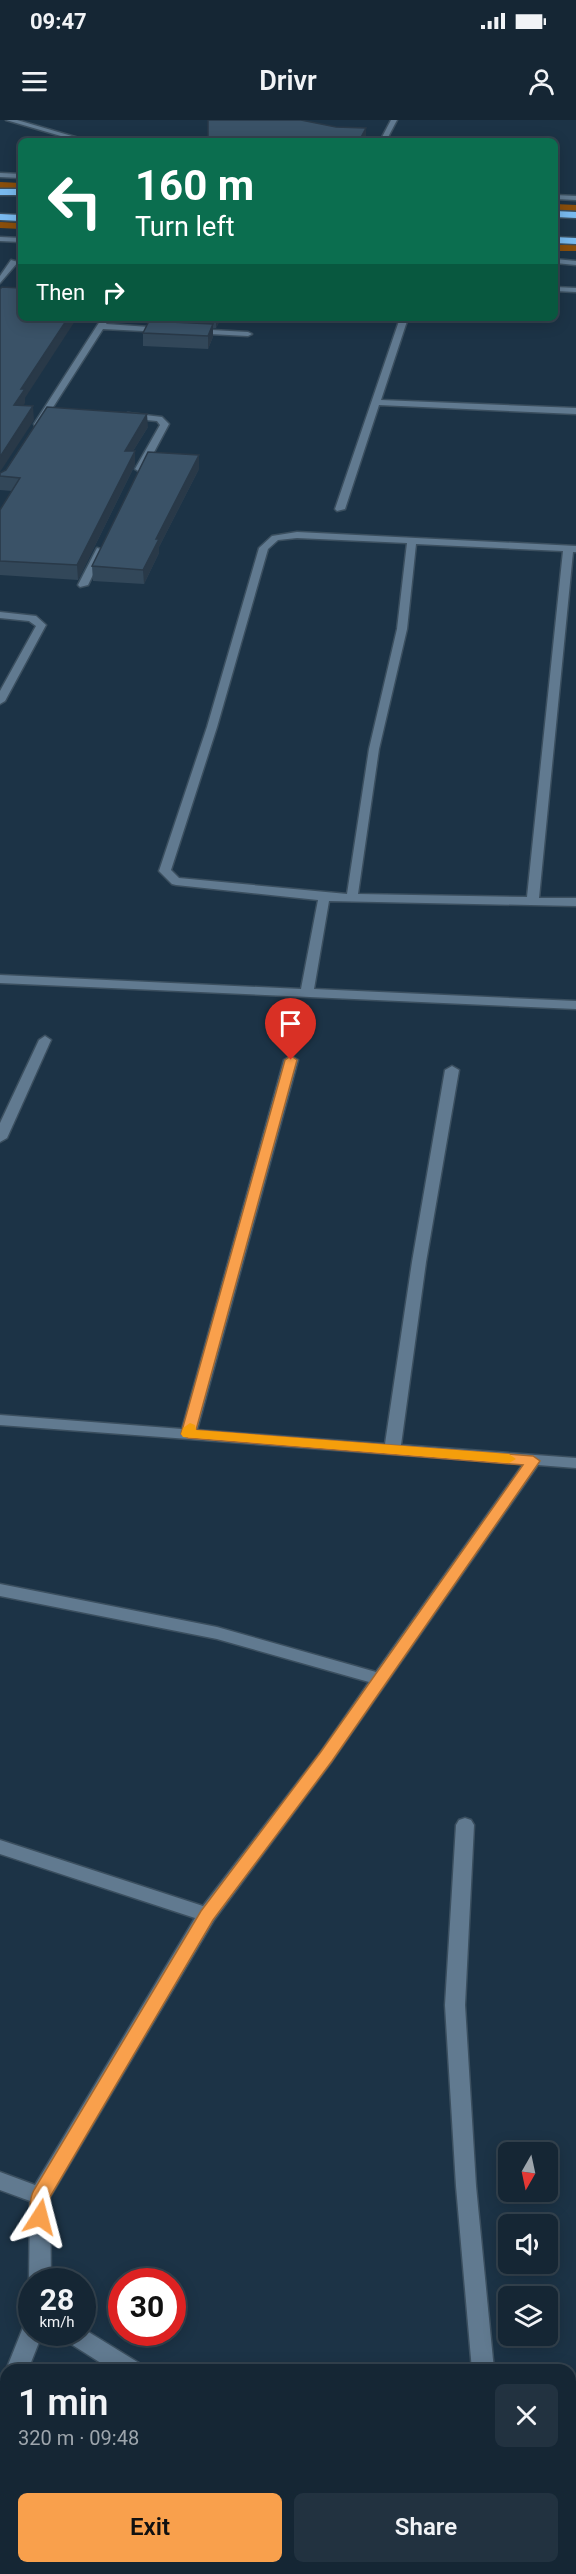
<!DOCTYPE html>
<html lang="en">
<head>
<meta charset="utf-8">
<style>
  :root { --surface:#152634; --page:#223240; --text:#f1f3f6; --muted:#9da5ac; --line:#34434f; --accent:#f9a04c }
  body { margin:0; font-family:Roboto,sans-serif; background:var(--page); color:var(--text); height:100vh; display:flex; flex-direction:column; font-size:22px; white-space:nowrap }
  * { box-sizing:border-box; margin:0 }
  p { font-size:20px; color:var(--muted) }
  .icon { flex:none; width:33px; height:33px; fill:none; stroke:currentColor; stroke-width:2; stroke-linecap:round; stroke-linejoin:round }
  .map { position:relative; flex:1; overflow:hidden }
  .panel { position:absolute; left:0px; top:2244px; width:576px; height:210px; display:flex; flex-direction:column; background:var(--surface); border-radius:18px 18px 0 0; box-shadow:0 3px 15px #0003,0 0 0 2px var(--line) }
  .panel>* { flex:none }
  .guide { position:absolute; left:18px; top:18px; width:540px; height:183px; border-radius:9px; box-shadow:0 3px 15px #0003,0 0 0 2px var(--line); background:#0b6e4f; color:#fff; overflow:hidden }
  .needle { width:39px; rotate:189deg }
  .buttons { position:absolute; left:498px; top:2022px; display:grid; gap:12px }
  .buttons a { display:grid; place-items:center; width:60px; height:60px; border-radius:9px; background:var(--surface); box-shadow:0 3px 15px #0003,0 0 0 2px var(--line); font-size:30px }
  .speed { position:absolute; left:18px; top:2148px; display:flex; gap:12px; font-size:30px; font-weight:700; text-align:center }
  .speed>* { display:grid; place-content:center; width:78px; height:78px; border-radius:50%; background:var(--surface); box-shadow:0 3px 15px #0003,0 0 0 2px var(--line); line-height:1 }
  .speed small { font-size:15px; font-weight:400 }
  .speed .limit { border:9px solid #d22; background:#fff; color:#111 }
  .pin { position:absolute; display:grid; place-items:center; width:51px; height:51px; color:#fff; margin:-62px -26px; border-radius:50% 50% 50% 0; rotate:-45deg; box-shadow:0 0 6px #0007 }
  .pin .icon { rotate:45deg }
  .me { position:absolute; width:66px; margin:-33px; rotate:9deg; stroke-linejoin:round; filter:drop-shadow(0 0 4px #0008) }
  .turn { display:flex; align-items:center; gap:21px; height:126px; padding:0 18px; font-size:27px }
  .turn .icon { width:78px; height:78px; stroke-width:2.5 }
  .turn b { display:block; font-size:42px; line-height:51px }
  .then { display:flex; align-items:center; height:57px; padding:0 18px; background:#0003; gap:12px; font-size:22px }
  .round { display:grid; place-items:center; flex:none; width:63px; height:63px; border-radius:9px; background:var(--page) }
  .summary { display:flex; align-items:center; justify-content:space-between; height:102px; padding:0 18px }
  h1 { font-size:36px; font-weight:600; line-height:45px }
  .button { display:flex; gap:12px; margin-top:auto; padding:12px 18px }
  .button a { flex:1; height:69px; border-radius:9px; background:var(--accent); color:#111; font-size:24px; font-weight:600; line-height:69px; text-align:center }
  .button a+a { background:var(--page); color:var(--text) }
  .status { display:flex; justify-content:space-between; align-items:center; height:42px; padding:0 30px; background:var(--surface); direction:ltr }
  .status svg { height:16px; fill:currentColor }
  header { display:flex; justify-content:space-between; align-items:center; height:78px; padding:0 18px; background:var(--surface); font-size:27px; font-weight:600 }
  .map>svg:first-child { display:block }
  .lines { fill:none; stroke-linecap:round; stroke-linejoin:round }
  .stream { stroke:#894e0b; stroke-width:6 }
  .lane-casing { stroke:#3b4f5f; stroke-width:3 }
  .street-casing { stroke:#3b4f5f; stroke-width:3 }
  .highway-casing { stroke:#3b4f5f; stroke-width:3 }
  .lane { fill:#617a90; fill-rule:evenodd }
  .street { fill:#617a90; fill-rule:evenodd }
  .highway { fill:#79baef; fill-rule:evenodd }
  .wall { fill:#324759 }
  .shaded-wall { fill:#293948 }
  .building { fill:#3a5267; stroke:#293948; stroke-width:1.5 }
  .route { fill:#f9a04c; stroke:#a26831; stroke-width:1.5 }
  .slow { fill:#f59e0b }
</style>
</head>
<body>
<div class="status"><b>09:47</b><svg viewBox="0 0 49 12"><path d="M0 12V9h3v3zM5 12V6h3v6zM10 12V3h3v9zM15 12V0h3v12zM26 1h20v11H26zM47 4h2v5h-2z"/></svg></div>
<header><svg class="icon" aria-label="menu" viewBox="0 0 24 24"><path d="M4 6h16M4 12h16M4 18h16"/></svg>Drivr<svg class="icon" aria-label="person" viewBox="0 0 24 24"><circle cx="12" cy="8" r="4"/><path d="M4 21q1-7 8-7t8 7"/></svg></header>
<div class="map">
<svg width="576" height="2454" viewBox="0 0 576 2454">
  <rect width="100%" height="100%" fill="#1c3346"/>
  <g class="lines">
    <g class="stream">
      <polyline points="0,65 21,66"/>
      <polyline points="555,87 576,88"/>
      <polyline points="0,105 21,106"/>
      <polyline points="555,128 576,128"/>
    </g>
    <g class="lane-casing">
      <polygon id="lane" points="6,0 17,0 89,21 78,21"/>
    </g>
    <g class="street-casing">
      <g id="street">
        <polygon points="391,0 397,0 386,21 380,21"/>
        <polygon points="0,53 21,54 21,58 0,57"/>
        <polygon points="555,75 576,76 576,80 555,79"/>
        <polygon points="0,117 21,118 21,122 0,121"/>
        <polygon points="555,139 576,141 576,145 555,143"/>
        <polygon points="11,140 18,142 0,163 0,156"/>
        <polygon points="555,167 576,168 576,172 555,171"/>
        <polygon points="102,198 110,198 106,204 164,208 168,210 164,212 103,209 41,306 35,306 34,304"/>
        <polygon points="400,198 408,198 381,280 576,288 576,294 379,285 345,389 337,391 335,389"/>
        <polygon points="194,209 248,212 252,214 248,216 191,213 190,211"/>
        <polygon points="128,293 162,297 169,304 145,349 140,352 135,349 160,305 157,301 125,298 125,294"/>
        <path d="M297,412L576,426V432H573L539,778H576V786L329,781L314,869L576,881V889L0,863V855L301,869L318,780L176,765L172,764L159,751L207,607L259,428L272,416ZM297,418L407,423L397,509L369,629L347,774L179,758L171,750L217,607L268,429L278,420ZM416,424L563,431L527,777L358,774L379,629L407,509Z"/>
        <polygon points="97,428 105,430 88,465 80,467 78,465"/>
        <polygon points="0,492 36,496 46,505 5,581 0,584 0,571 36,506 29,501 0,498"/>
        <polygon points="45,916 51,920 7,1018 0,1022 0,1003 39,920"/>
        <polygon points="291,936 298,940 197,1310 385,1324 412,1142 445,950 452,946 459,950 426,1142 401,1325 576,1338 576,1348 538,1345 332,1641 214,1800 50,2077 51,2162 32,2162 32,2167 29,2162 30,2081 0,2070 0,2052 35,2065 195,1798 0,1734 0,1720 203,1786 320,1633 369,1562 217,1519 0,1476 0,1464 217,1507 376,1552 523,1344 0,1305 0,1295 182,1309 284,940"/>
        <polygon points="465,1698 471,1700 474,1705 465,1885 476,2066 494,2250 472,2250 456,2066 445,1885 456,1705 459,1700"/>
        <polygon points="32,2203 32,2212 43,2212 28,2250 6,2250 24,2205"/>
        <polygon points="82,2208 139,2243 142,2250 112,2250 63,2219 60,2212 82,2212"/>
        <polygon points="6,2269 6,2300 0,2302 0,2271"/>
        <rect x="570" y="2297" width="6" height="20"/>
      </g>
    </g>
    <g class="highway-casing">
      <g id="highway">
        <rect x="0" y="69" width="21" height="6"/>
        <polygon points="555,91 576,92 576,98 555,97"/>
        <polygon points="0,94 21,95 21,101 0,100"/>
        <polygon points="555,117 576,118 576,124 555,123"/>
      </g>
    </g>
    <use href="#lane" class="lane"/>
    <use href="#street" class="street"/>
    <use href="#highway" class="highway"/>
  </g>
  <g class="wall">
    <polygon points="154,198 221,198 216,208 213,208 213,217 208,229 143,226 143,213 154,201"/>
    <polygon points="148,307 133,331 135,345 78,460 0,455 0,390 12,371 0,370 0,353"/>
    <polygon points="199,349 159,427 159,433 144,464 93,461 92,446"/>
  </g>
  <g class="shaded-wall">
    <polygon points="366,8 366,21 359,21"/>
    <polygon points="68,198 77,198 25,278 25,283 15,299 14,285 21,269"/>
    <polygon points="216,198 221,198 216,208"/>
    <polygon points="213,204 213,217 208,229 208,216"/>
    <polygon points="33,286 34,300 0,352 0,337"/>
    <polygon points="147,294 148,307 125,344 125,331"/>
    <polygon points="135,331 135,345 78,460 77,445"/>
    <polygon points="199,335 199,349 159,427 159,433 144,464 143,450 156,419"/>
  </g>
  <g class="building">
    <polygon points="208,0 301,0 336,7 366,8 359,21 208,21"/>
    <polygon points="2,167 21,168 21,198 68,198 21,269 25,269 14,285 33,286 0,337 0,169"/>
    <polygon points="149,201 213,204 208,216 143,213"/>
    <polygon points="47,287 147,294 125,331 135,331 77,445 0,441 0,390 20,358 0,356 0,353 6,350"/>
    <polygon points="148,332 199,335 156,419 159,419 143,450 92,446"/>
  </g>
  <path class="route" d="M291,936L297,940L196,1310L533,1336L540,1341L332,1641L213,1800L50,2077V2097L47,2103L40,2105L33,2103C29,2094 29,2079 34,2070L201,1791L320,1633L523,1345L188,1318L181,1314L285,940Z"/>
  <polygon class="slow" points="190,1303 195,1305 196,1310 509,1334 516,1339 509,1343 183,1317 181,1314 183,1308"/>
</svg>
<div class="buttons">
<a><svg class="needle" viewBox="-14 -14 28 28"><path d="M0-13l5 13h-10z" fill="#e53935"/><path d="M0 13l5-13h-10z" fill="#9da5ac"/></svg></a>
<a><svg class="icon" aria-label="sound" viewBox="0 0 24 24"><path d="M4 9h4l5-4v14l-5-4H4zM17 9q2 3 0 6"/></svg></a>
<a><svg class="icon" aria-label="layers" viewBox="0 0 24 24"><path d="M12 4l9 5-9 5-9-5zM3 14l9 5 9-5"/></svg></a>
</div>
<div class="speed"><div>28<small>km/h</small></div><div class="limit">30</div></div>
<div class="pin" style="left:291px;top:940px;background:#d93025"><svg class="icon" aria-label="arrive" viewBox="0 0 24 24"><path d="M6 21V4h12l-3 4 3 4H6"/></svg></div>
<svg class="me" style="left:40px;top:2097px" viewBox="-20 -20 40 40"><path d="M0-17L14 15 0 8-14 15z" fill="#f9a04c" stroke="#fff" stroke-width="4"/></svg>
<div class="guide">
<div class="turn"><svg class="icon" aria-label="left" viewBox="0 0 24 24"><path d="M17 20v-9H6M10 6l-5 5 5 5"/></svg><div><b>160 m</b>Turn left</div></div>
<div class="then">Then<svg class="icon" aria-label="right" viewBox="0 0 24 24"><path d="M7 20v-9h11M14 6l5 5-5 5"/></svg></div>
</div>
<section class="panel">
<div class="summary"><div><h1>1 min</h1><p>320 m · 09:48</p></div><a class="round"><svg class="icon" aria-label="close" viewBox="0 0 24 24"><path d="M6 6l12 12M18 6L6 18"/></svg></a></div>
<div class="button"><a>Exit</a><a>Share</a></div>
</section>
</div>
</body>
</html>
